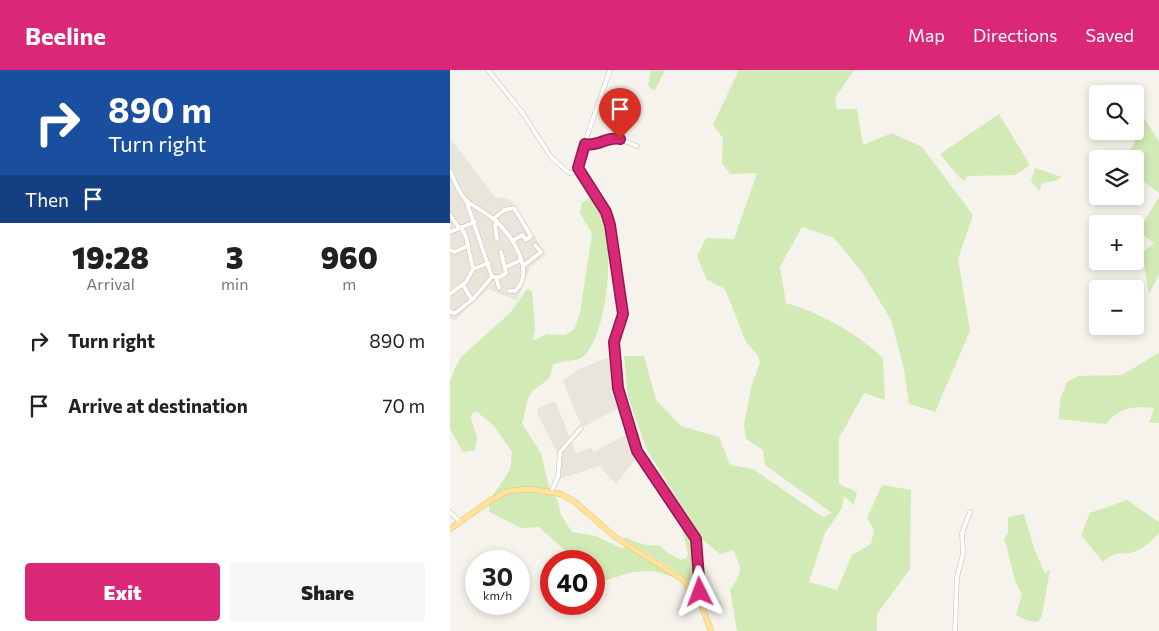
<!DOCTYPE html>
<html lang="en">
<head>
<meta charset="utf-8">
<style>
  :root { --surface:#fff; --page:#f6f6f6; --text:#202124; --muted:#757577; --accent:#db2777 }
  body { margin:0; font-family:Commissioner,sans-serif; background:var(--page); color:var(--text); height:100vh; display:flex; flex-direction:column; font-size:19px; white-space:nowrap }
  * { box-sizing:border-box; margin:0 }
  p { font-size:16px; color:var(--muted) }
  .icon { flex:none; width:28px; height:28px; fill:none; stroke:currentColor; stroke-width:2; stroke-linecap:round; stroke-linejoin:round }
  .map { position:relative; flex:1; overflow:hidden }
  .panel { display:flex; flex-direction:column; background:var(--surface); width:450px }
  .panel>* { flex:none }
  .hud { background:#1a4fa0; color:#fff; overflow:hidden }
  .fabs { position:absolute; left:639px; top:15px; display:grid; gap:10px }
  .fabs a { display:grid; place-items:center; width:55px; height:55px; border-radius:5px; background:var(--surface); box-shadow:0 2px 8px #0003; font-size:25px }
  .speed { position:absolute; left:15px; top:480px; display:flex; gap:10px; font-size:25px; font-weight:700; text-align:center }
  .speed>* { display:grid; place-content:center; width:65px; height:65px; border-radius:50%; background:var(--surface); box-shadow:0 2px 8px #0003; line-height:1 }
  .speed small { font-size:12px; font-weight:400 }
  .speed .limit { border:8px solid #d22; background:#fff; color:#111 }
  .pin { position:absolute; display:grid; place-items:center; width:42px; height:42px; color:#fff; margin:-51px -21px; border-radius:50% 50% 50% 0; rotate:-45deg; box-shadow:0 0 5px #0007 }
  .pin .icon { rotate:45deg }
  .me { position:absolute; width:55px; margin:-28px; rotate:357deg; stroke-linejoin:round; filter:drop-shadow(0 0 4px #0008) }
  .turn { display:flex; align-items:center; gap:18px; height:105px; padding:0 25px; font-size:22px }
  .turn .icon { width:65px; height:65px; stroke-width:2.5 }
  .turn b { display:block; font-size:35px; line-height:42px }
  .then { display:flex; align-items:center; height:48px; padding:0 25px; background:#0003; gap:10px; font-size:19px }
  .eta { display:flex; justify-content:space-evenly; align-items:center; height:85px; text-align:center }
  .eta b { font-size:30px; font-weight:800; line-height:35px }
  .cta { display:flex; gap:10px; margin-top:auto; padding:10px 25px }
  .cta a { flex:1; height:58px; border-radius:5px; background:var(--accent); color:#fff; font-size:20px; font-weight:800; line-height:58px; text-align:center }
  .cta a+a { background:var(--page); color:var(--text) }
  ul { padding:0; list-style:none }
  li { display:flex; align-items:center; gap:15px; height:65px; padding:0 25px }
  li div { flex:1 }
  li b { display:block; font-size:19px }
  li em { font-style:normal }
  header { display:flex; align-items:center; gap:30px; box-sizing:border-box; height:70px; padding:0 25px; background:var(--accent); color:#fff }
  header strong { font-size:24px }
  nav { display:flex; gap:28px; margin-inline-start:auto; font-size:18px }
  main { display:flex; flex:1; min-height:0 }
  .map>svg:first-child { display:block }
  .residential { fill:#eae5da }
  .green { fill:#d2eab5 }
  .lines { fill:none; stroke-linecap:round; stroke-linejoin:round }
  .minor-casing { stroke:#c2bbae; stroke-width:5 }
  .major-casing { stroke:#e6c16a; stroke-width:6 }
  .minor { stroke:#fff; stroke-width:4 }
  .major { stroke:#ffe39c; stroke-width:5 }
  .route-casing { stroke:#8e194d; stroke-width:12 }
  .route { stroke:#db2777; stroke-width:9 }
</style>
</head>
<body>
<header>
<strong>Beeline</strong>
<nav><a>Map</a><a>Directions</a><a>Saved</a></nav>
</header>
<main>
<section class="panel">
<div class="hud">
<div class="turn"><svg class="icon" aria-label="right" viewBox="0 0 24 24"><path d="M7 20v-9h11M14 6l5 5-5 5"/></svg><div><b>890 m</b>Turn right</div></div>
<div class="then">Then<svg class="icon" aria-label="arrive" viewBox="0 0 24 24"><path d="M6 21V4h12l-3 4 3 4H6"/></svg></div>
</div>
<div class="eta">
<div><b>19:28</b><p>Arrival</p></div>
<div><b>3</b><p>min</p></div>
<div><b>960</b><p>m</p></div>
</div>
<ul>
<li><svg class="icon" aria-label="right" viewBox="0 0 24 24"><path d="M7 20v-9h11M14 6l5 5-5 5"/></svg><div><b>Turn right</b></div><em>890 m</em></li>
<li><svg class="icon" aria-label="arrive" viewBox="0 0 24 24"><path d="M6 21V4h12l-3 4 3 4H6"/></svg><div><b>Arrive at destination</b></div><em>70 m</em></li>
</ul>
<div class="cta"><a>Exit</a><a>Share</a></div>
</section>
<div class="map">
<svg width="709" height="561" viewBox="0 0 709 561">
  <rect width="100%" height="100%" fill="#f6f3ec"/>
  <g class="residential">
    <polygon points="0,68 45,127 60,129 96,184 80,197 67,231 38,219 4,251 0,248"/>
    <polygon points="162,286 164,312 170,337 135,356 131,355 113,311 129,299"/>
    <polygon points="105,331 126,383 141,378 144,382 177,364 186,389 166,414 149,396 110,409 108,384 87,343 89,337"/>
  </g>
  <g class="green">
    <polygon points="201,0 215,0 205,20 201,19 198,15"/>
    <path d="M289,0H404L385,28L387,39H407L413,75L442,63L472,77L523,145L508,189L520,261L485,342L459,334L454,299L441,250L412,202L384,168L352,157L330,197L336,233C372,243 406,263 433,288L435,330L414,323L389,368V414L407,422L404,435L394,426L392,438L375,463L359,512L387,520L402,485L421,474L424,460L417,448L432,415L461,420L460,499L427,544V561H287L280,520C292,503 293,499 283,480L270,484L252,469L196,378L178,327L174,286H194L206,330L231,356L269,367L280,395L303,399L373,447L382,443L315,395L313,380L296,369L294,355L301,317L310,293L308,286L296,272L275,219L257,210L247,187L256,168L284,169L307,103L280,104L272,93L273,68L263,55Z"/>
    <polygon points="685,37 696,51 709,72 709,123 689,108 685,111 685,89 674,89 685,72 682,61 685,61"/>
    <polygon points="549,44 580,95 565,105 517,106 515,111 509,107 490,84"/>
    <polygon points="585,98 612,107 605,111 592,113 589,121 581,111"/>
    <path d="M140,127C145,133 152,140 154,146C163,181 159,256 135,285C128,293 113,289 103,295L99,309L82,321L77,332L72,354L91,383L99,417L108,432L111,445L122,462L146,466L171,478L176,477L225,507L202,501L183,502L153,511L144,504V491H127L89,457L71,458L39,442C38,424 54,414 60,398C62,394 61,387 62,382L43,355L27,342L22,343L21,348L27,367L25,380L13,382L0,359V312L4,300L11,287L61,242L77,219L82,221L85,258L83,271L97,264L115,265L124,260L130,243L142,164L130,143L132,133Z"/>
    <polygon points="709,127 709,204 699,224 692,183 704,173 692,164 690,158"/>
    <path d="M709,283V353H699L704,338C685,335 668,338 656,354L609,349L610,330L617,312L629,306L672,305Z"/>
    <path d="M677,430L709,452V463C703,470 692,480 683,482C668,486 668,479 653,492L631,465L640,443Z"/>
    <path d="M574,444L584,478L595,504L600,499L592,546L588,552L579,551L566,545L572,524C561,508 562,489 554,470L558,463V447Z"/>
    <path d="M231,454C246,457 251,505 247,518L226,501L173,468L176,467C186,473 197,477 210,475L215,481L231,490L236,488L238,484Z"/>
  </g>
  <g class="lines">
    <g class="minor-casing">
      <g id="minor">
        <polyline points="38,0 72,42 101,87 119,103 129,102"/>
        <path d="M160,0L129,89C125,107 154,135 160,155L173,244L164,272L168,318L187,381L246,469L249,489V530"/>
        <polyline points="135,74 140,75 166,68 187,76"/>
        <path d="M0,101C4,110 10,125 17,131C26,138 37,143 46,151C62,166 86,202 65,221H59"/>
        <polyline points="0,145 9,158"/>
        <polyline points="43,149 54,140 64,138 81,166 76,170 72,165 62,171"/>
        <polyline points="47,151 45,156 47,169"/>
        <polyline points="0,162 25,152"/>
        <polyline points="0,180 5,182 17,176"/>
        <polyline points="73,196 91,182 85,175"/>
        <polyline points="56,197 71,190"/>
        <polyline points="23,199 39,193"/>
        <polyline points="42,207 50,207 56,203 51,182"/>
        <polyline points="46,207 49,218"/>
        <polyline points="13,215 22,230"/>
        <polyline points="0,224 16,212 23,199 16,167 11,157"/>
        <polyline points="0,242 5,243 22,230 42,207 16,130"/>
        <polyline points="101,422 108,407 110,382 131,358"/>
        <polyline points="0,442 10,452"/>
        <polyline points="505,561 507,507 513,484 512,463 520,442"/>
      </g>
    </g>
    <g class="major-casing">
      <polyline id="major" points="0,459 41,430 58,421 79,419 111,424 125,432 165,467 233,510 252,536 261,561"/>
    </g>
    <use href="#minor" class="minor"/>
    <use href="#major" class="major"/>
  </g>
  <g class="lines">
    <g class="route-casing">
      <path id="route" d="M170,69C158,66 147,77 135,74L128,98L156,142L160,155L173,244L164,272L168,318L187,381L246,469L250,522"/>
    </g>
    <use href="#route" class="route"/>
  </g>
</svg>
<div class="fabs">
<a><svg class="icon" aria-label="search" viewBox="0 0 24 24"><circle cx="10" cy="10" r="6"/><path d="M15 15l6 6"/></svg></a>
<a><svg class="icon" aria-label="layers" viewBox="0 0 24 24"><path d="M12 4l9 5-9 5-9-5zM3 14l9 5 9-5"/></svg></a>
<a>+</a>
<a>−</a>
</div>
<div class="speed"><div>30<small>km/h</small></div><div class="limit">40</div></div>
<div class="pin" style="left:170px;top:69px;background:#d93025"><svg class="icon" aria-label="arrive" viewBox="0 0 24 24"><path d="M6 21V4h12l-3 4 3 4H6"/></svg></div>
<svg class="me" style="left:250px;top:522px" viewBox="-20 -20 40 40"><path d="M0-17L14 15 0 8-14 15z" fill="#db2777" stroke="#fff" stroke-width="4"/></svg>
</div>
</main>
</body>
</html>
